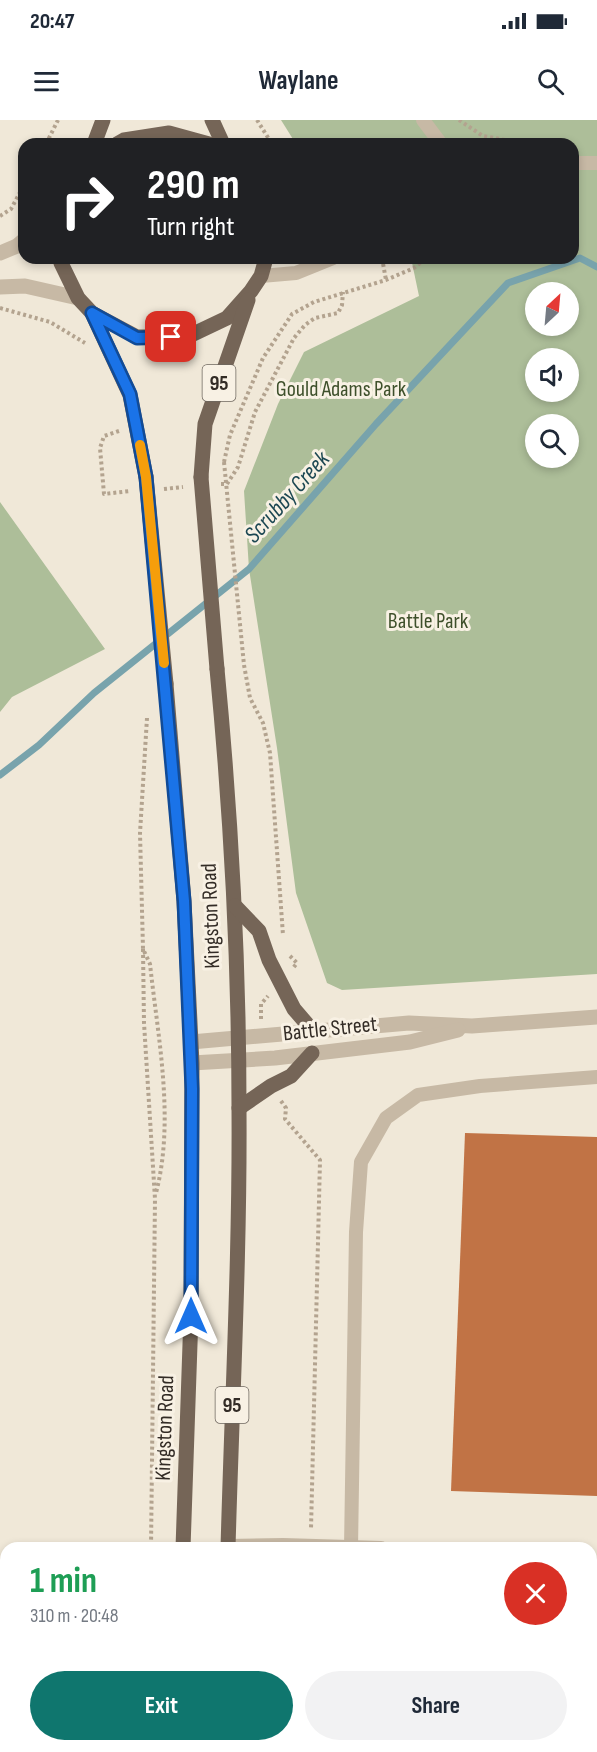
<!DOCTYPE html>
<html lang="en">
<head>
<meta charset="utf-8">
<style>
  :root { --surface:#fff; --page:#f2f2f3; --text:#1f2937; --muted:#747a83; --accent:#0f766e }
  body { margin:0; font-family:"Sofia Sans Condensed",sans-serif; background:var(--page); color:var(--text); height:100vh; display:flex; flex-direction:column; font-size:22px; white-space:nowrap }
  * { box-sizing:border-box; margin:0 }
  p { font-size:20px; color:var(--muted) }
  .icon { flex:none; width:33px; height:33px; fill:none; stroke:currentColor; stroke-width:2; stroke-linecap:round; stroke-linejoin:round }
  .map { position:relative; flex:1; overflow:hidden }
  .panel { position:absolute; left:0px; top:1422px; width:597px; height:210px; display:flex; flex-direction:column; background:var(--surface); border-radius:18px 18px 0 0; box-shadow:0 3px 9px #0003 }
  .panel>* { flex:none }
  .top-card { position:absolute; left:18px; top:18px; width:561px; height:126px; border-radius:18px; box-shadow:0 3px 9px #0003; background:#202124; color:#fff; overflow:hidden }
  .needle { width:39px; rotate:26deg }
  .controls { position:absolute; left:525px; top:162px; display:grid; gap:12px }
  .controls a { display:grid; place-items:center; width:54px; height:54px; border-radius:50%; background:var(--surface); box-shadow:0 3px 9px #0003; font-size:30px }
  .pin { position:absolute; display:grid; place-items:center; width:51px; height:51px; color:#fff; margin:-26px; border-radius:12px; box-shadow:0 3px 9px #0006 }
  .me { position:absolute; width:66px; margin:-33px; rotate:0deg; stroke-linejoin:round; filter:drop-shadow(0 0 4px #0008) }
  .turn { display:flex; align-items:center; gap:21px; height:126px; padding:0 30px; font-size:27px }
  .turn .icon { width:78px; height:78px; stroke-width:2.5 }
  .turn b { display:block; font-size:42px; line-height:51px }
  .round { display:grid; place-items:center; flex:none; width:63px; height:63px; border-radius:32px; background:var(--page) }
  .head { display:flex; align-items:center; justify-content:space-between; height:102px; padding:0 30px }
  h1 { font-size:36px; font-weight:700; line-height:45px; color:#1e9e55 }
  .button { display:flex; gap:12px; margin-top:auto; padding:12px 30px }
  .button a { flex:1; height:69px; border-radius:36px; background:var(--accent); color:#fff; font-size:24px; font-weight:700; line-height:69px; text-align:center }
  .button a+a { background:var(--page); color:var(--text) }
  .status { display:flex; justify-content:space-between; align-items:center; height:42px; padding:0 30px; background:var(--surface); direction:ltr }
  .status svg { height:16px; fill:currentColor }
  header { display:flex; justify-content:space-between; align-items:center; height:78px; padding:0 30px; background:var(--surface); font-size:27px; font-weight:700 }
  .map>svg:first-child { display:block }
  .green { fill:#adbe99; fill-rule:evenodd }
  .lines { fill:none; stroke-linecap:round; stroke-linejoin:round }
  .stream { stroke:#78a3ac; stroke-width:7 }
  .building { fill:#c17345 }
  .path { stroke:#b3a38f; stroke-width:4; stroke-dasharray:3 3; stroke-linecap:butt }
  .service { stroke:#c7b9a5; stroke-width:14 }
  .minor { stroke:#c7b9a5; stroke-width:15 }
  .tertiary { stroke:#c7b9a5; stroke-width:15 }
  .primary { stroke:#756557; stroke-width:15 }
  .path-bridge { stroke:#b3a38f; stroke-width:4; stroke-dasharray:3 3; stroke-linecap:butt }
  .primary-bridge { stroke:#756557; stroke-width:15 }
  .route-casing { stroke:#114b97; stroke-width:15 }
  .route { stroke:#1a73e8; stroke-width:10 }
  .slow { stroke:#f59e0b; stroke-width:10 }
  .labels { text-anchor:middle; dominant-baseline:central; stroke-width:6; stroke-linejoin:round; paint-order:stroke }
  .shield { fill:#f8f1e4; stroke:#6e675f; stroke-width:1.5 }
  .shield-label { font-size:21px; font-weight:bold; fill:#332c26 }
  .park-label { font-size:22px; fill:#3e502b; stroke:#f8f1e4 }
  .street-label { font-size:22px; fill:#332c26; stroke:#f8f1e4 }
  .water-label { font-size:24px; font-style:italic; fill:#1d4853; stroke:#f8f1e4 }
</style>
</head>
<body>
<div class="status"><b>20:47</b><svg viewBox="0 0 49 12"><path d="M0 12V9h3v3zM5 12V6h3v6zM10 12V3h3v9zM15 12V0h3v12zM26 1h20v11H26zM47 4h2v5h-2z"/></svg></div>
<header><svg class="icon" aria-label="menu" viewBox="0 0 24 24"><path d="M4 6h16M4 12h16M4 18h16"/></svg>Waylane<svg class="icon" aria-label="search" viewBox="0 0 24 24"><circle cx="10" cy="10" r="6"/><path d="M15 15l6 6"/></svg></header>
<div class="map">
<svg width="597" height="1632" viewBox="0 0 597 1632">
  <rect width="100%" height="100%" fill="#f0e8d8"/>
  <g class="green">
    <path d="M281,0H597V854L342,870L327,863L296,773L277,628L249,449L244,371L278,284L304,232L419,176L411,138H573V24H296ZM536,172H568V206H536ZM536,238H568V272H536ZM536,304H568V338H536Z"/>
    <polygon points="0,382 105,529 12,577 0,592"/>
  </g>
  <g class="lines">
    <polyline class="stream" points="0,655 39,625 94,573 249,449 376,304 508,163 580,138 597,147"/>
  </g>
  <polygon class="building" points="465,1013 597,1017 597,1376 451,1371"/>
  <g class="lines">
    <g class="path">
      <polyline points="257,0 272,24"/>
      <polyline points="459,0 483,16 528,24"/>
      <polyline points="46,24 58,0"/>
      <polyline points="0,96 11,89 24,65"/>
      <polyline points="382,138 386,160"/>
      <polyline points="0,188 50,202 85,223"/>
      <polyline points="119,311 104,316 100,328 104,374 130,371"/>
      <polyline points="224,342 230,315 263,238 292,194 314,182 386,160 414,148 426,138"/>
      <polyline points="221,364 227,364 238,347 255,292 294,218 305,205 315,198 338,193 342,185 343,172"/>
      <polyline points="164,369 183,367"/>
      <polyline points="244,545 250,578 263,603 270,633 283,815"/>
      <path d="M147,598L140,713L143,829L150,844C158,918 175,1000 156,1073"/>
      <polyline points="143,829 144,903 155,1079 151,1428"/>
      <polyline points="290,836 297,843 293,848"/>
      <polyline points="261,899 261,884 268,876"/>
      <polyline points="281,981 286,988 285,999 320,1040 311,1409"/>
      <polyline points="147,1632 147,1626"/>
      <polyline points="304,1632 304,1626"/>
    </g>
    <g class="service">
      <polyline points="423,0 441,24"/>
      <polyline points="573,43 597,43"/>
      <polyline points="261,156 296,153 333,138"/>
      <polyline points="228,1426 283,1425 381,1428"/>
      <polyline points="351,1428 356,1112 361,1042 386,998 418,975 480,966 597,957"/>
      <polyline points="352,1626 353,1632"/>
    </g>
    <g class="minor">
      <polyline points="0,133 17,126 24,120"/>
      <polyline points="0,167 25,166 78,178"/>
    </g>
    <g class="tertiary">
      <polyline points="191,922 409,903 472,906 597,897"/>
      <polyline points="192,943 275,938 410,922 458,910"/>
    </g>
    <g class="primary">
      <polyline points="212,0 223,24"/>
      <polyline points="94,24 103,0"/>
      <polyline points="117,24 124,20 169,13 209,24"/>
      <polyline points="61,138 61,143 78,178 92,193 137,217 187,217 227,198 251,171 261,156 266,138"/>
      <polyline points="92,193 130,275 146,357"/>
      <polyline points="201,357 205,304 248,180"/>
      <path d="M217,549C231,695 239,841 239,988C240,1135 232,1281 228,1428"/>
      <polyline points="166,564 184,781 192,943 191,1195 183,1428"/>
      <polyline points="235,786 259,811 269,840 294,889 313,911"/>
      <polyline points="239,988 271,966 291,956 312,933"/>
      <polyline points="177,1632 177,1626"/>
      <polyline points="222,1632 222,1626"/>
    </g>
    <polyline class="path-bridge" points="224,342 244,545"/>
    <g class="primary-bridge">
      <polyline points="146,357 166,564"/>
      <polyline points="201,357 217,549"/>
    </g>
  </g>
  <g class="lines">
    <g class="route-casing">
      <polyline id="route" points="171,217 137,218 92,193 130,274 146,357 184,781 192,969 191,1196"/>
    </g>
    <use href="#route" class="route"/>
    <polyline class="slow" points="140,325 146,357 164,543"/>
  </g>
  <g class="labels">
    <g class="shield">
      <rect x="202.5" y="245" width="33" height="36" rx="4.5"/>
      <rect x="215.5" y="1267" width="33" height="36" rx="4.5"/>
    </g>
    <g class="shield-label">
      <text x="219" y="263">95</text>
      <text x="232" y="1285">95</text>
    </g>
    <g class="park-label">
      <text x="341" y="269">Gould Adams Park</text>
      <text x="428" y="501">Battle Park</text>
    </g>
    <g class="street-label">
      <text transform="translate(211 796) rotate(-92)">Kingston Road</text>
      <text transform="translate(330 909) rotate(-6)">Battle Street</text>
      <text transform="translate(165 1308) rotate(-88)">Kingston Road</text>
    </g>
    <g class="water-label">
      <text transform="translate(287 377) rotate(-48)">Scrubby Creek</text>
    </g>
  </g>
</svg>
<div class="controls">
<a><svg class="needle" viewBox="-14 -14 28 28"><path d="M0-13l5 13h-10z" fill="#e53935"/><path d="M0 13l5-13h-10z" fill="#747a83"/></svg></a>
<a><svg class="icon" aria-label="sound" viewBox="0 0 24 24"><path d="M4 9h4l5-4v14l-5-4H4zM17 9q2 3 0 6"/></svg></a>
<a><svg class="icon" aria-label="search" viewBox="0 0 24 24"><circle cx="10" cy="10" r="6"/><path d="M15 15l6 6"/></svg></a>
</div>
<div class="pin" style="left:171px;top:217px;background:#d93025"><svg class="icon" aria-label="arrive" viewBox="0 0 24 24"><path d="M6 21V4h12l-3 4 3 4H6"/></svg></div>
<svg class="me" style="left:191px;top:1196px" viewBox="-20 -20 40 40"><path d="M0-17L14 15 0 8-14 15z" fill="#1a73e8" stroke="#fff" stroke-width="4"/></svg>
<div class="top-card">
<div class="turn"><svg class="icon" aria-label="right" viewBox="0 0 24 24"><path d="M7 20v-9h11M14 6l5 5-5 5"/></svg><div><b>290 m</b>Turn right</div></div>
</div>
<section class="panel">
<div class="head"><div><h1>1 min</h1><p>310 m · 20:48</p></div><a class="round" style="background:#d93025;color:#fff"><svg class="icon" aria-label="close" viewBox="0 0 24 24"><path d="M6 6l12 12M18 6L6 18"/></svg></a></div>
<div class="button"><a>Exit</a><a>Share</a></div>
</section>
</div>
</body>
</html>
